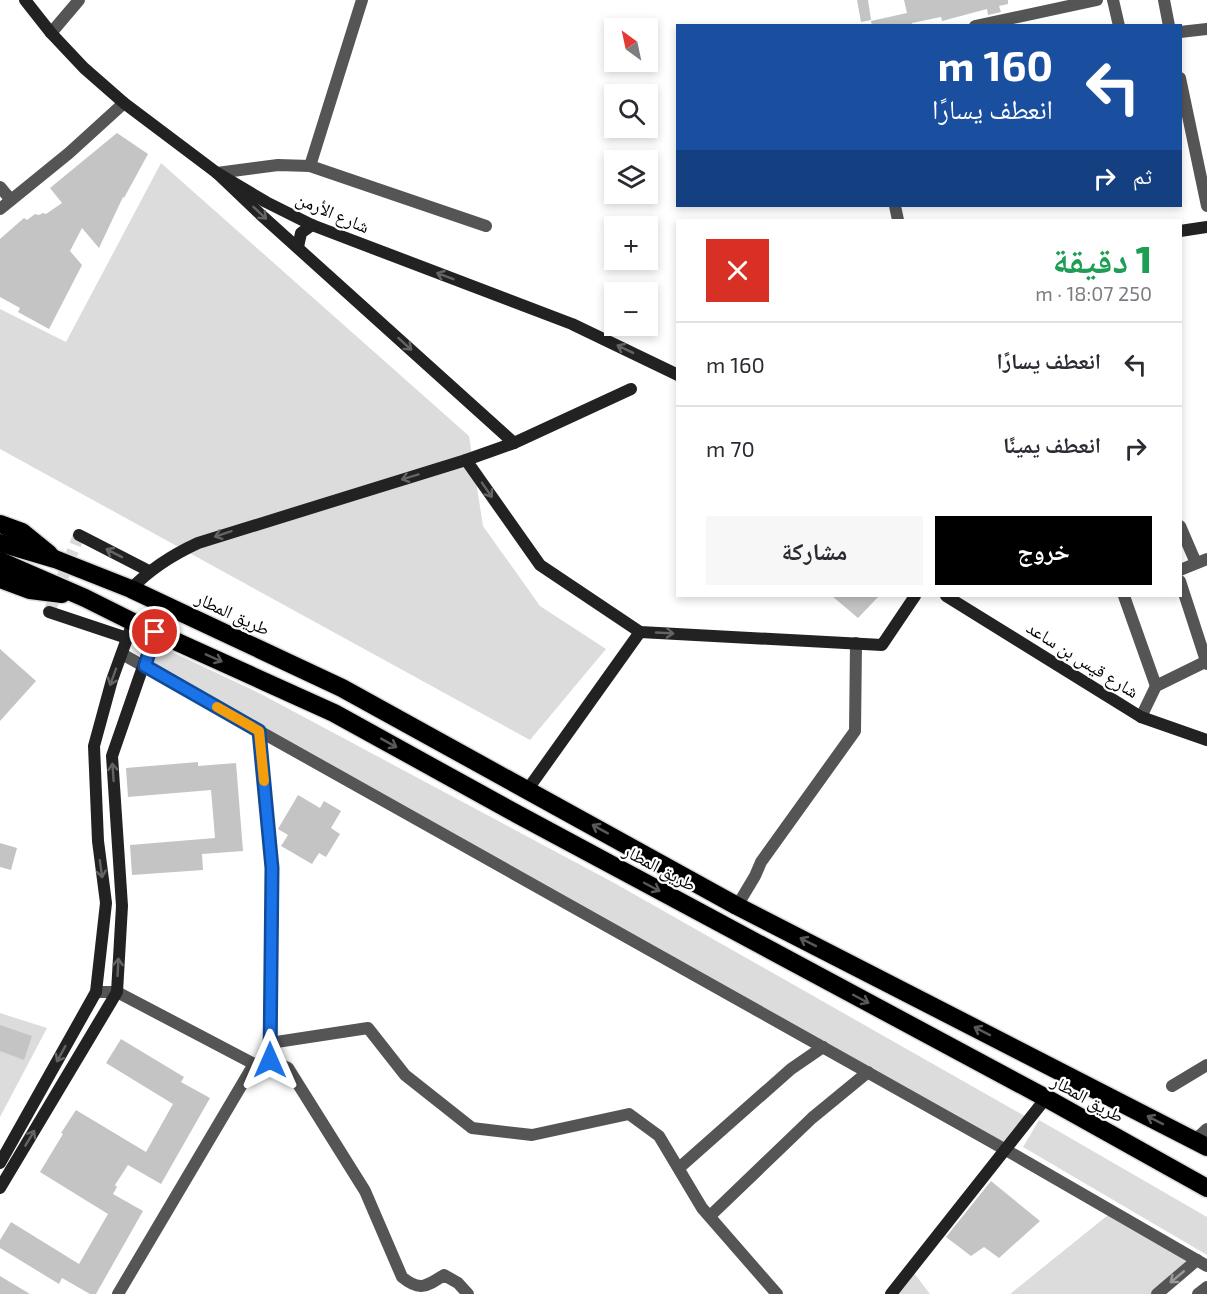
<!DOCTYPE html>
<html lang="ar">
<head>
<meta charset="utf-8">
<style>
  :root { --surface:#fff; --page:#f7f7f7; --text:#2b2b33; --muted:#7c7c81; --line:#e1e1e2; --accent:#000 }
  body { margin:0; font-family:"Exo 2","Noto Naskh Arabic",sans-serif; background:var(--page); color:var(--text); direction:rtl; height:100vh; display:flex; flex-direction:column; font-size:22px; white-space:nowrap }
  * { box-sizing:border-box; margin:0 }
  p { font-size:20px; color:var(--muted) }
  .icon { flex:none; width:33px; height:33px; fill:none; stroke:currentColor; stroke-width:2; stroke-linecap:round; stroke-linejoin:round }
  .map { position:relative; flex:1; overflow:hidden; direction:ltr }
  .side { position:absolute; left:676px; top:219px; width:506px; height:378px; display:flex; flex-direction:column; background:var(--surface); border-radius:0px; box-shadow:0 3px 9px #0003; direction:rtl }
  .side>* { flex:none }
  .banner { position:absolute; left:676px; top:24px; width:506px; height:183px; border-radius:0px; box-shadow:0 3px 9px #0003; direction:rtl; background:#1a4fa0; color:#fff; overflow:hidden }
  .needle { width:39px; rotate:327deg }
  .buttons { position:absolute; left:604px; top:18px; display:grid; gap:12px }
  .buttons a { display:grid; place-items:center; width:54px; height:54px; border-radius:0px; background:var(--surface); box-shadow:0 3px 9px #0003; font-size:30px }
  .pin { position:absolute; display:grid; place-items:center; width:51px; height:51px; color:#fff; margin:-26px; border:3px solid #fff; border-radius:50%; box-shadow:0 2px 6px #0007 }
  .me { position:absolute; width:66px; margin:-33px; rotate:0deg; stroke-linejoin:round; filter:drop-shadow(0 0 4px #0008) }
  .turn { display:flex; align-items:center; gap:21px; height:126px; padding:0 30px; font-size:27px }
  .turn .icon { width:78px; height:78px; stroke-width:2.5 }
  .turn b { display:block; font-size:42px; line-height:51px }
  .then { display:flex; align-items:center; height:57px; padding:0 30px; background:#0003; gap:12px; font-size:22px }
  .round { display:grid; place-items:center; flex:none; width:63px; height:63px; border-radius:0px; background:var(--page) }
  .head { display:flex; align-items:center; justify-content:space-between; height:102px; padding:0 30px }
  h1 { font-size:36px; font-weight:800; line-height:45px; color:#1e9e55 }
  .cta { display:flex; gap:12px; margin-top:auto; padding:12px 30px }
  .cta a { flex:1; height:69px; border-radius:0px; background:var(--accent); color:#fff; font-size:24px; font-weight:800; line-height:69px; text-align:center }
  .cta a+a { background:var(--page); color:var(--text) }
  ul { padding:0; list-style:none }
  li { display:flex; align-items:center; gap:18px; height:84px; padding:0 30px; border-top:2px solid var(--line) }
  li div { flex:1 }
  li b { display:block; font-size:22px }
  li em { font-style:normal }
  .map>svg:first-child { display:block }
  .green { fill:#dcdcdc }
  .building { fill:#c4c4c4 }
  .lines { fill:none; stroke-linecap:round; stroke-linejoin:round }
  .secondary-tunnel { stroke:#d9d9d9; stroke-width:12; stroke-dasharray:12 6; stroke-linecap:butt }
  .highway-casing { stroke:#dbdbdb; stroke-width:21 }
  .street { stroke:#555; stroke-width:12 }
  .secondary { stroke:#222; stroke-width:12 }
  .highway { stroke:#000; stroke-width:18 }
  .oneway { stroke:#646464 }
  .oneway2 { stroke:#595959 }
  .oneway3 { stroke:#999 }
  .route-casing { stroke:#114b97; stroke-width:15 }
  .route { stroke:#1a73e8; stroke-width:10 }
  .slow { stroke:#f59e0b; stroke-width:10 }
  .labels { text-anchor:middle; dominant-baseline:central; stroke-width:4.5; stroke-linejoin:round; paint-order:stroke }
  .street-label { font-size:18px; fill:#000; stroke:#fff }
</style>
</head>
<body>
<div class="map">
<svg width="1207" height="1294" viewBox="0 0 1207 1294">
  <rect width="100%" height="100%" fill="#fff"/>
  <g class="green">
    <polygon points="161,163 469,436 483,526 540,606 606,649 530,740 0,449 0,309 66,342"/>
    <polygon points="153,643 259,693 616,884 1030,1119 1006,1150 145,666"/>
    <polygon points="0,1013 47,1028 0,1117"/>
    <polygon points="1039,1120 1207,1217 1207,1255 1023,1147"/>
    <polygon points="1113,1211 1197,1260 1157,1294 1010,1294"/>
    <polygon points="911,1269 930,1294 891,1294"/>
  </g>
  <g class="building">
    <polygon points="857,0 868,0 871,20 861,22"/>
    <polygon points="904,0 1008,0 1008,4 999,6 1001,12 988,15 987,9 942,21 941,17 912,23 912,26 872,26 871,21 907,13"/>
    <polygon points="117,133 148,154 124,198 123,197 99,248 82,228 70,251 82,265 49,329 18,312 20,308 0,297 0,239 24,218 27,220 35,214 39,215 43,213 46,214 62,203 50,188"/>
    <polygon points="832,596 879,596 858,618"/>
    <polygon points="0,649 36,681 0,721"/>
    <polygon points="198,762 198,766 236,763 243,851 202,854 203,870 132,875 130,845 215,838 211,790 128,797 126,768"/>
    <polygon points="298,795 320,808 324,801 341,811 331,828 340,834 326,857 319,853 312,864 281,846 288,835 278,829"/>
    <polygon points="0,843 17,848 11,870 0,867"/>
    <polygon points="0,1025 32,1036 24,1060 0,1051"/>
    <polygon points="121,1039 184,1077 181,1082 210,1098 161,1184 128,1165 115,1185 117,1187 113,1194 143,1211 96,1294 90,1294 62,1278 59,1284 0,1248 0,1240 11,1222 79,1264 108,1214 40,1172 63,1134 61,1133 76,1110 146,1152 173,1104 106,1063"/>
    <polygon points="991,1181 1040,1221 999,1258 984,1247 971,1256 946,1237"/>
    <polygon points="0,1276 30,1294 0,1294"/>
  </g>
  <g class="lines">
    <polyline class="secondary-tunnel" points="49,612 79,535"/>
    <g class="highway-casing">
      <g id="highway">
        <polyline points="0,524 22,532 49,554"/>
        <polyline points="0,543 55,559 131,589 342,688 737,906 1207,1147"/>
        <polyline points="0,561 85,598 133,622 334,713 517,814 1046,1098 1207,1188"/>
        <polyline points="0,579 30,590 62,594"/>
      </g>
    </g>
    <g class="street">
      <polyline points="1113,0 1119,26"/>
      <polyline points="1164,0 1169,26"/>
      <polyline points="975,26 1097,0"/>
      <polyline points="1180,32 1207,29"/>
      <polyline points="51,33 79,0"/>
      <polyline points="1180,78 1207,206"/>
      <polyline points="310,166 362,0"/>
      <polyline points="217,173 278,165 310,166 486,226"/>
      <polyline points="0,187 11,200"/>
      <polyline points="895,206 898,220"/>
      <polyline points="0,209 69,153 124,103"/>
      <polyline points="1180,526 1196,563"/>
      <polyline points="1180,570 1207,559"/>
      <polyline points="1180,581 1207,664"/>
      <polyline points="1124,596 1156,686"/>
      <polyline points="122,654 1006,1150 1207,1266"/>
      <polyline points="1141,717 1156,686 1207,661"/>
      <polyline points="259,731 272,868 270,1050"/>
      <polyline points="737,906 755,876 761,862 855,731 856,643"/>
      <path d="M96,992H117L254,1064L270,1060L288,1068L365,1191L402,1277C420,1292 427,1286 444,1275L458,1283L468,1294"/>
      <polyline points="270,1043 368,1028 405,1075 472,1128 532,1135 629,1114 659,1136 702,1208 777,1294"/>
      <polyline points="1172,1086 1207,1065"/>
      <polyline points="1195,1140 1207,1129"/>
      <polyline points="679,1168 791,1069 823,1047"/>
      <polyline points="710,1216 812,1118 868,1072"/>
      <polyline points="118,1294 254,1064"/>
      <polyline points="1157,1294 1197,1260"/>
      <polyline points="1198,1294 1207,1287"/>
    </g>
    <g class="secondary">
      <polyline points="25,0 51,33 84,68 124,103 217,173 266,202 312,225 572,324 678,375"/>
      <polyline points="217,173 260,214 514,443 466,460 540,565 640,632 882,645 915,596"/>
      <polyline points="1180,231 1207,227"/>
      <polyline points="298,247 301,233 312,225"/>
      <polyline points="514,443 631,389"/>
      <polyline points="79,535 149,571"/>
      <path d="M131,589C151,568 172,555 198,543L466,460"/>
      <polyline points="946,596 1141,717 1207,740"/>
      <polyline points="49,612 127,638"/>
      <polyline points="528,789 640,632"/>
      <polyline points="0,1163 96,992 106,903 98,841 94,746 112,680 133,622"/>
      <polyline points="0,1188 117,992 122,906 112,756 155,632"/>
      <polyline points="891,1294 1046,1098"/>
    </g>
    <use href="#highway" class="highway"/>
  </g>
  <defs><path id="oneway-shaft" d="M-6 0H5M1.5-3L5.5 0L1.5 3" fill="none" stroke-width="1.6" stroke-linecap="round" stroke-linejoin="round" transform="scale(1.5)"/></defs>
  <g class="oneway">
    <use href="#oneway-shaft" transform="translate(260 213) rotate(43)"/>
    <use href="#oneway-shaft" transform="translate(445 276) rotate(-159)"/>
    <use href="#oneway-shaft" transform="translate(405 344) rotate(42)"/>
    <use href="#oneway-shaft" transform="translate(625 349) rotate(-154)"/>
    <use href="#oneway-shaft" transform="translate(410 477) rotate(163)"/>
    <use href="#oneway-shaft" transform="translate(487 490) rotate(55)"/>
    <use href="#oneway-shaft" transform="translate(223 534) rotate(162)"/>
    <use href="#oneway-shaft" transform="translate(114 553) rotate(-153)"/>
    <use href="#oneway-shaft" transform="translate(665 633) rotate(3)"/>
    <use href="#oneway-shaft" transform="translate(113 677) rotate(110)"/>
    <use href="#oneway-shaft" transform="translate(113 772) rotate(-94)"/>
    <use href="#oneway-shaft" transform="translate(101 869) rotate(82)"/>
    <use href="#oneway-shaft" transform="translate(118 967) rotate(-87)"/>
    <use href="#oneway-shaft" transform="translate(61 1054) rotate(119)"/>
    <use href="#oneway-shaft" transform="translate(30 1138) rotate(-59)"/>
  </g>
  <g class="oneway2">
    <use href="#oneway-shaft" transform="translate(214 658) rotate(24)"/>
    <use href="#oneway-shaft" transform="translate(389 743) rotate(29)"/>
    <use href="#oneway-shaft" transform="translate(600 829) rotate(-151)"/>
    <use href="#oneway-shaft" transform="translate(652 887) rotate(28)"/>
    <use href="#oneway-shaft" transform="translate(808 942) rotate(-153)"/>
    <use href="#oneway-shaft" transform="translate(861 999) rotate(28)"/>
    <use href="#oneway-shaft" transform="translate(982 1031) rotate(-153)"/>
    <use href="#oneway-shaft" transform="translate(1155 1120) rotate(-153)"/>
  </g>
  <use class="oneway3" href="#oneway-shaft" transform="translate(1177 1277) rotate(140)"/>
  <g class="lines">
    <g class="route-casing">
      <polyline id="route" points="155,632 145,666 259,731 272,868 270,1060"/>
    </g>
    <use href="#route" class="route"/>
    <polyline class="slow" points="217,707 259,731 264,781"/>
  </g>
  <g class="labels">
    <g class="street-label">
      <text transform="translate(333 212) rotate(23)">شارع الأرمن</text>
      <text transform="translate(233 613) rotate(25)">طريق المطار</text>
      <text transform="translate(1083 659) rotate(32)">شارع قيس بن ساعد</text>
      <text transform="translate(660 867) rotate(28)">طريق المطار</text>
      <text transform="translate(1088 1098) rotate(29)">طريق المطار</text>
    </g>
  </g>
</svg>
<div class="buttons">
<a><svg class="needle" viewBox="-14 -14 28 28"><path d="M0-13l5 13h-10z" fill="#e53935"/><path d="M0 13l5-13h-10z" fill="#7c7c81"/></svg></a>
<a><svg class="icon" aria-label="search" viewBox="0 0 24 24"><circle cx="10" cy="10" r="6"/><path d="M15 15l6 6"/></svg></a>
<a><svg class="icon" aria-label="layers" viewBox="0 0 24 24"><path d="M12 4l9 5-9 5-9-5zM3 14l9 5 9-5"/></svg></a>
<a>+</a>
<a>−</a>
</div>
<div class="pin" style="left:155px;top:632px;background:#d93025"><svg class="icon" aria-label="arrive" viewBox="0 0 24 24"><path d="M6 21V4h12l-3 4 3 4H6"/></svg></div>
<svg class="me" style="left:270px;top:1060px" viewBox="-20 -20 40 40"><path d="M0-17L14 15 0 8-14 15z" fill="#1a73e8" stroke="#fff" stroke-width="4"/></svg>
<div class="banner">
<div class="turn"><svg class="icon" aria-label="left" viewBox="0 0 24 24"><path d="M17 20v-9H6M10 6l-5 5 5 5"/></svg><div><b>160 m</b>انعطف يسارًا</div></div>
<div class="then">ثم<svg class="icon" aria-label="right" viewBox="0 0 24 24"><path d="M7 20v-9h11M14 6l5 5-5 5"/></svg></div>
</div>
<section class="side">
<div class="head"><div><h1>1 دقيقة</h1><p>250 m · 18:07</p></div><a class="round" style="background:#d93025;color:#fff"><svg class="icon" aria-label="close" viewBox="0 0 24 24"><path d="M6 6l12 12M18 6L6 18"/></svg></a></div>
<ul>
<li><svg class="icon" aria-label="left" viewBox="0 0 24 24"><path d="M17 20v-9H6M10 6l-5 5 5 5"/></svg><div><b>انعطف يسارًا</b></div><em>160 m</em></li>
<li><svg class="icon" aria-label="right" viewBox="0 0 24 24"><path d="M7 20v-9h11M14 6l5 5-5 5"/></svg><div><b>انعطف يمينًا</b></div><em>70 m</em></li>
</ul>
<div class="cta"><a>خروج</a><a>مشاركة</a></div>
</section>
</div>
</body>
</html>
